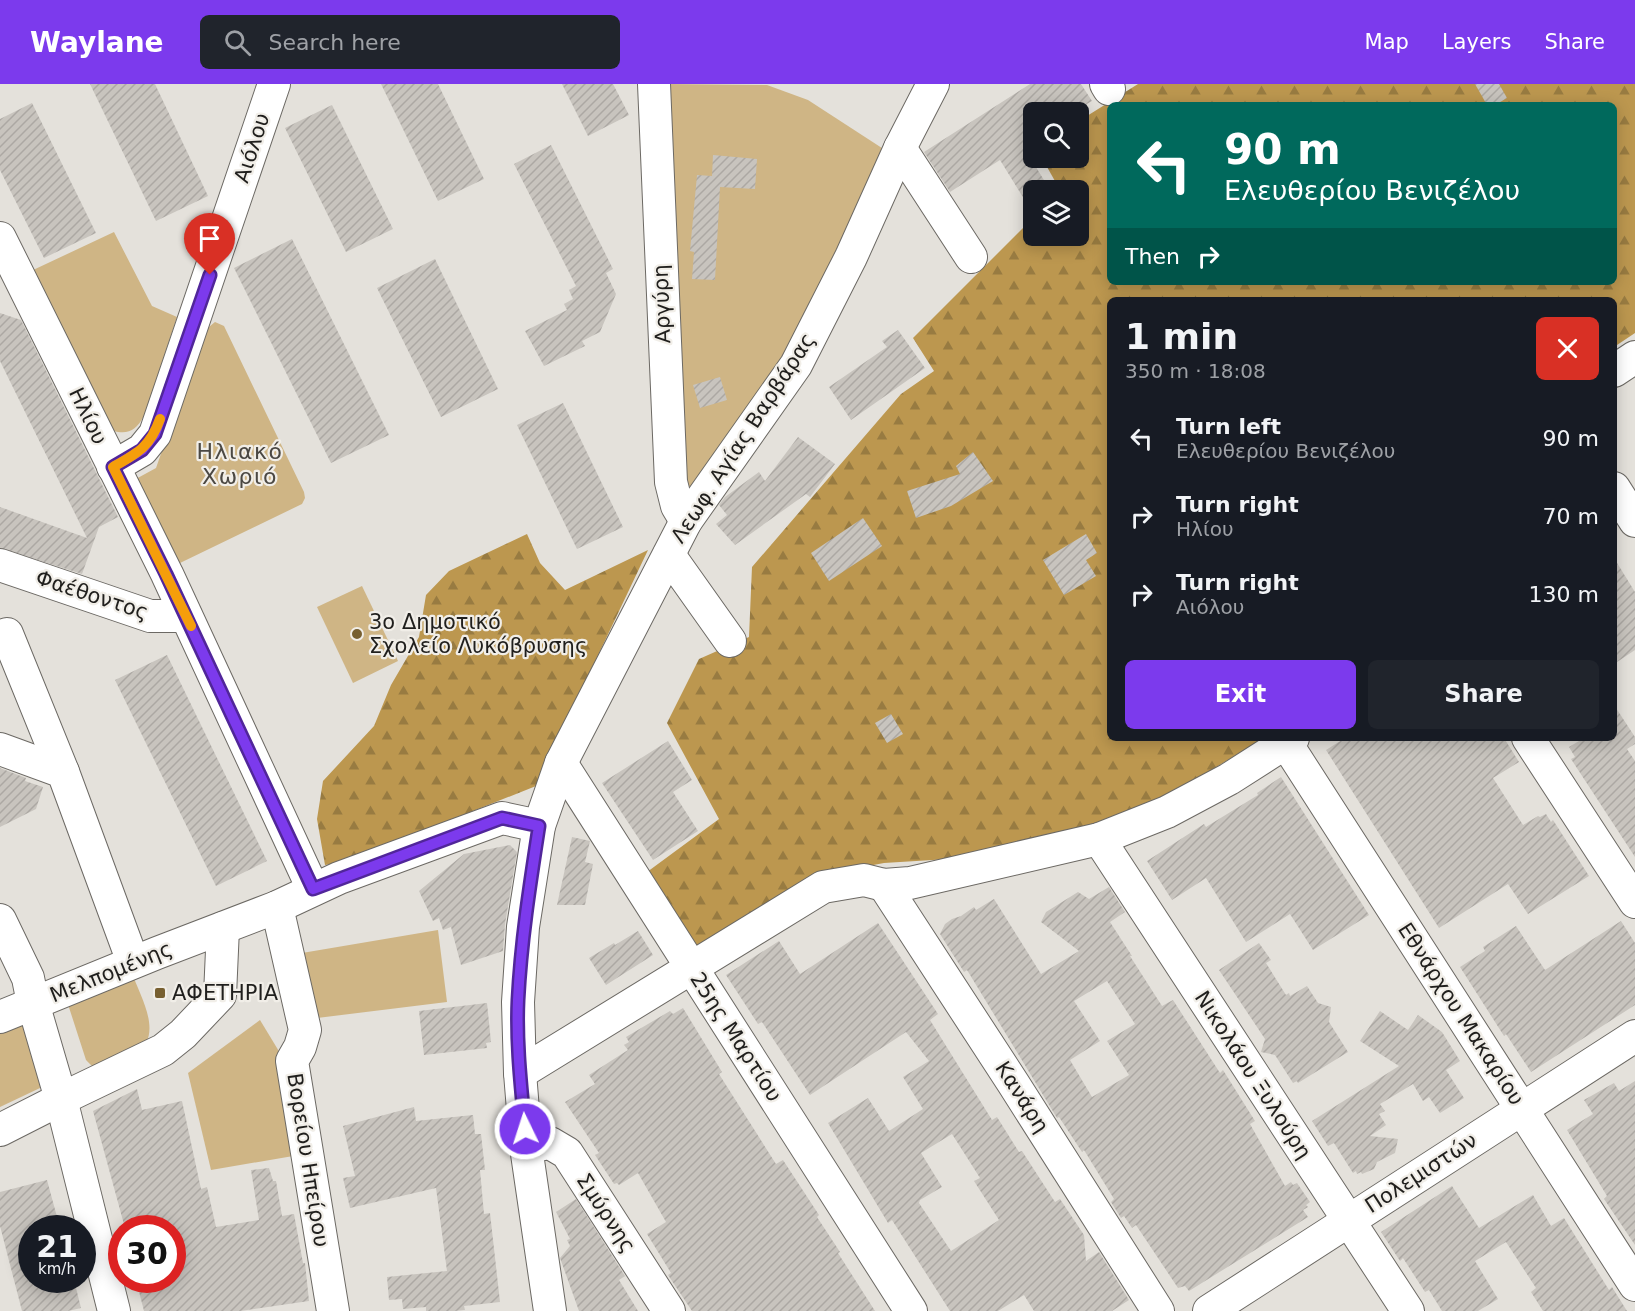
<!DOCTYPE html>
<html lang="en">
<head>
<meta charset="utf-8">
<style>
  :root { --surface:#171b24; --page:#20242c; --text:#f1f3f6; --muted:#9ea1a6; --accent:#7c3aed }
  body { margin:0; font-family:"DejaVu Sans",sans-serif; background:var(--page); color:var(--text); height:100vh; display:flex; flex-direction:column; font-size:22px; white-space:nowrap }
  * { box-sizing:border-box; margin:0 }
  p { font-size:20px; color:var(--muted) }
  .icon { flex:none; width:33px; height:33px; fill:none; stroke:currentColor; stroke-width:2; stroke-linecap:round; stroke-linejoin:round }
  .map { position:relative; flex:1; overflow:hidden }
  .side { position:absolute; left:1107px; top:213px; width:510px; height:444px; display:flex; flex-direction:column; background:var(--surface); border-radius:9px; box-shadow:0 3px 15px #0003 }
  .side>* { flex:none }
  .hud { position:absolute; left:1107px; top:18px; width:510px; height:183px; border-radius:9px; box-shadow:0 3px 15px #0003; background:#00695c; color:#fff; overflow:hidden }
  .tools { position:absolute; left:1023px; top:18px; display:grid; gap:12px }
  .tools a { display:grid; place-items:center; width:66px; height:66px; border-radius:9px; background:var(--surface); box-shadow:0 3px 15px #0003; font-size:30px }
  .speed { position:absolute; left:18px; top:1131px; display:flex; gap:12px; font-size:30px; font-weight:700; text-align:center }
  .speed>* { display:grid; place-content:center; width:78px; height:78px; border-radius:50%; background:var(--surface); box-shadow:0 3px 15px #0003; line-height:1 }
  .speed small { font-size:15px; font-weight:400 }
  .speed .limit { border:9px solid #d22; background:#fff; color:#111 }
  .pin { position:absolute; display:grid; place-items:center; width:51px; height:51px; color:#fff; margin:-62px -26px; border-radius:50% 50% 50% 0; rotate:-45deg; box-shadow:0 0 6px #0007 }
  .pin .icon { rotate:45deg }
  .me { position:absolute; width:66px; margin:-33px; rotate:356deg; stroke-linejoin:round; filter:drop-shadow(0 0 4px #0008) }
  .turn { display:flex; align-items:center; gap:21px; height:126px; padding:0 18px; font-size:27px }
  .turn .icon { width:78px; height:78px; stroke-width:2.5 }
  .turn b { display:block; font-size:42px; line-height:51px }
  .then { display:flex; align-items:center; height:57px; padding:0 18px; background:#0003; gap:12px; font-size:22px }
  .round { display:grid; place-items:center; flex:none; width:63px; height:63px; border-radius:9px; background:var(--page) }
  .overview { display:flex; align-items:center; justify-content:space-between; height:102px; padding:0 18px }
  h1 { font-size:36px; font-weight:700; line-height:45px }
  .action { display:flex; gap:12px; margin-top:auto; padding:12px 18px }
  .action a { flex:1; height:69px; border-radius:9px; background:var(--accent); color:#fff; font-size:24px; font-weight:700; line-height:69px; text-align:center }
  .action a+a { background:var(--page); color:var(--text) }
  ul { padding:0; list-style:none }
  li { display:flex; align-items:center; gap:18px; height:78px; padding:0 18px }
  li div { flex:1 }
  li b { display:block; font-size:22px }
  li em { font-style:normal }
  header { display:flex; align-items:center; gap:36px; box-sizing:border-box; height:84px; padding:0 30px; background:var(--accent); color:#fff }
  header strong { font-size:28px }
  nav { display:flex; gap:33px; margin-inline-start:auto; font-size:21px }
  .search { width:420px; height:54px; background:var(--page); display:flex; align-items:center; gap:15px; box-sizing:border-box; padding:0 21px; border-radius:9px; color:var(--muted); font-size:22px }
  .map>svg:first-child { display:block }
  .green { fill:#cfb585 }
  .forest { fill:url(#forest-firs); fill-rule:evenodd }
  .building { fill:url(#building-hatch); fill-rule:evenodd }
  .lines { fill:none; stroke-linecap:round; stroke-linejoin:round }
  .minor-casing { stroke:#6c6964; stroke-width:34 }
  .minor { stroke:#fff; stroke-width:32 }
  .route-casing { stroke:#51269a; stroke-width:15 }
  .route { stroke:#7c3aed; stroke-width:10 }
  .slow { stroke:#f59e0b; stroke-width:10 }
  .poi-dot { fill:#775f30; stroke:#f1eee8; stroke-width:2 }
  .labels { text-anchor:middle; dominant-baseline:central; stroke-width:4.5; stroke-linejoin:round; paint-order:stroke }
  .street-label { font-size:21px; fill:#201f1d; stroke:#f1eee8 }
  .poi-label { font-size:21px; fill:#201f1d; stroke:#f1eee8; text-anchor:start }
  .neighbourhood-label { font-size:22px; letter-spacing:1.5px; fill:#4b4843; stroke:#f1eee8 }
</style>
</head>
<body>
<header>
<strong>Waylane</strong>
<div class="search"><svg class="icon" aria-label="search" viewBox="0 0 24 24"><circle cx="10" cy="10" r="6"/><path d="M15 15l6 6"/></svg>Search here</div>
<nav><a>Map</a><a>Layers</a><a>Share</a></nav>
</header>
<div class="map">
<svg width="1635" height="1227" viewBox="0 0 1635 1227">
  <defs>
    <pattern id="forest-firs" width="22" height="20" patternUnits="userSpaceOnUse" patternTransform="scale(1.5)"><rect width="22" height="20" fill="#bc974f"/><path d="M5 1l3.5 6h-7zM16 11l3.5 6h-7z" fill="#987b41"/></pattern>
    <pattern id="building-hatch" width="6" height="6" patternUnits="userSpaceOnUse" patternTransform="scale(1.5)"><rect width="6" height="6" fill="#c8c4be"/><path d="M-1 1l2-2M0 6l6-6M5 7l2-2" fill="none" stroke="#aca8a3"/></pattern>
  </defs>
  <rect width="100%" height="100%" fill="#e4e1db"/>
  <g class="green">
    <polygon points="668,0 767,1 808,16 885,66 790,277 695,403 687,402"/>
    <path d="M114,148L152,222L177,233L144,332C136,346 129,351 113,347L31,187Z"/>
    <polygon points="215,238 224,242 304,408 305,414 302,420 180,479 175,478 134,396 156,384 204,247"/>
    <polygon points="362,502 398,577 353,599 317,523"/>
    <polygon points="438,846 447,918 309,935 302,869"/>
    <path d="M132,889C139,909 157,939 146,959L92,982L86,976L65,911Z"/>
    <polygon points="27,931 44,998 40,1004 0,1023 0,943"/>
    <polygon points="260,936 280,969 299,1071 211,1086 188,989"/>
  </g>
  <g class="forest">
    <path d="M1138,0H1635V249L1614,263V216H1110V654H1264L1208,688L1109,741L981,773L884,779L820,791L693,875L643,791L719,735L667,639L699,575L749,553L752,483L901,310L934,287L913,254L1033,134L1034,152H1078V106H1060L1042,74H1078L1079,37ZM1110,21H1614V198H1110Z"/>
    <polygon points="527,450 540,479 565,506 648,466 536,702 345,778 325,781 317,735 323,697 374,642 391,601 419,553 426,511 449,487"/>
  </g>
  <g class="building">
    <polygon points="90,0 155,0 208,112 156,137"/>
    <polygon points="381,0 438,0 484,95 438,117"/>
    <polygon points="562,0 613,0 629,31 588,52"/>
    <polygon points="1030,0 1081,0 1092,17 1073,28 1034,28 1034,55 1023,62 1047,101 1038,106 1034,106 1034,109 1024,115 1000,76 950,108 924,68"/>
    <polygon points="1475,0 1499,0 1507,14 1495,21 1487,21"/>
    <polygon points="32,19 96,149 44,174 0,86 0,35"/>
    <polygon points="332,21 393,145 346,168 285,44"/>
    <polygon points="551,61 613,185 606,189 616,210 600,248 582,257 585,262 544,282 525,247 567,226 564,220 573,215 569,206 576,202 514,80"/>
    <polygon points="713,71 757,75 755,105 720,103 715,196 692,195 694,168 690,167 697,91 712,92"/>
    <polygon points="292,155 389,351 331,379 234,184"/>
    <polygon points="435,175 498,305 441,333 377,204"/>
    <polygon points="0,229 21,236 118,433 99,443 82,490 0,464 0,423 87,454 0,277"/>
    <polygon points="898,246 925,284 851,336 829,303 887,263 882,257"/>
    <polygon points="720,293 727,316 700,324 693,301"/>
    <polygon points="563,319 623,443 577,465 517,341"/>
    <polygon points="798,353 835,380 810,413 806,410 735,461 716,440 727,431 719,421 725,413 759,388 765,397"/>
    <polygon points="973,368 993,397 951,422 916,434 907,407 960,390 956,382"/>
    <polygon points="863,434 882,462 829,497 811,469"/>
    <polygon points="1086,450 1097,469 1086,476 1096,492 1064,511 1043,476"/>
    <polygon points="1614,474 1635,508 1635,566 1614,580"/>
    <polygon points="167,571 267,777 216,802 115,596"/>
    <polygon points="1614,621 1635,653 1635,660 1627,665 1635,677 1635,773 1571,675 1575,673 1569,663 1584,654 1614,654"/>
    <polygon points="891,630 903,650 887,659 875,639"/>
    <polygon points="1345,654 1504,654 1519,678 1493,694 1523,741 1538,732 1540,733 1546,730 1551,738 1553,736 1589,792 1528,830 1508,800 1439,844 1326,666"/>
    <polygon points="668,657 692,696 673,708 698,747 653,776 602,699"/>
    <polygon points="0,684 26,694 25,697 43,703 36,725 0,743"/>
    <polygon points="1281,693 1369,831 1313,866 1290,830 1246,858 1206,794 1172,816 1147,777 1204,740 1206,743 1258,711 1257,709"/>
    <polygon points="572,753 590,757 585,778 593,780 585,821 557,821"/>
    <polygon points="510,761 517,768 505,840 503,867 461,881 451,843 443,846 439,834 433,837 419,807 464,770"/>
    <path d="M1109,803L1125,828L1110,838L1132,872H1130L1162,922L1173,916L1220,989L1223,986L1255,1037L1250,1040L1285,1102L1291,1098L1293,1101L1297,1099L1310,1118L1306,1121L1308,1123L1303,1126L1308,1133L1189,1207L1185,1202L1178,1204L1136,1141L1132,1144L1124,1132L1121,1134L1111,1118L1114,1115L1084,1066L1082,1068L1059,1033L1057,1034L967,886L964,888L940,850L945,840L952,835L961,832L974,823L976,826L994,815L1041,890L1079,867L1041,838L1046,828L1078,808L1089,815ZM1107,897L1135,940L1107,957L1129,991L1092,1013L1070,976L1100,957L1074,917Z"/>
    <polygon points="1621,837 1635,859 1635,921 1531,988 1506,950 1504,952 1460,883 1485,867 1483,863 1516,842 1545,886"/>
    <path d="M878,839L938,930L930,936L992,1036L997,1033L1019,1068L1022,1067L1055,1118L1060,1115L1084,1151L1086,1177L1099,1168L1129,1216L1112,1227H1034L1024,1211L998,1227H950L892,1136L888,1139L828,1039L868,1014L889,1047L923,1025L903,993L929,977L906,948L810,1011L762,938L758,940L726,891L779,857L800,890ZM952,1050L980,1094L974,1097L999,1136L951,1167L919,1119L920,1116L942,1103L921,1069Z"/>
    <polygon points="638,847 653,871 606,901 589,874 614,859 615,861"/>
    <polygon points="1259,859 1271,876 1266,879 1286,911 1289,909 1290,912 1307,902 1318,919 1331,923 1329,938 1348,968 1298,999 1297,997 1293,999 1275,971 1261,968 1265,955 1219,886"/>
    <polygon points="487,919 491,958 486,959 487,964 424,971 419,927"/>
    <polygon points="683,924 722,988 719,990 776,1080 783,1076 819,1131 817,1133 840,1168 838,1169 875,1227 692,1227 668,1191 671,1189 647,1150 666,1138 638,1089 619,1101 617,1099 614,1100 595,1071 599,1069 565,1018 595,1000 589,991 628,966 624,961 629,958 626,953 670,927 673,930"/>
    <polygon points="1380,927 1408,946 1418,931 1442,948 1460,977 1446,986 1464,1014 1440,1029 1429,1013 1423,1017 1413,1000 1380,1020 1385,1027 1379,1030 1386,1041 1370,1052 1398,1055 1395,1069 1377,1078 1374,1085 1362,1090 1361,1088 1357,1090 1356,1087 1353,1089 1334,1059 1328,1062 1312,1037 1399,982 1360,957"/>
    <polygon points="1635,997 1635,1161 1604,1115 1607,1112 1567,1046 1593,1030 1584,1016 1614,999 1619,1007"/>
    <polygon points="137,1005 142,1026 182,1017 201,1105 207,1103 216,1143 259,1136 251,1086 269,1084 273,1097 276,1097 282,1132 294,1130 303,1179 305,1179 309,1217 240,1227 144,1227 136,1196 172,1196 172,1144 125,1144 93,1027"/>
    <polygon points="414,1023 416,1037 473,1031 475,1050 481,1050 485,1086 480,1086 484,1130 490,1129 500,1218 464,1222 465,1226 455,1227 426,1227 426,1223 403,1225 402,1215 389,1216 387,1193 447,1187 436,1104 350,1124 343,1094 355,1092 343,1042"/>
    <polygon points="47,1096 60,1144 32,1144 32,1196 74,1196 81,1224 68,1227 22,1227 0,1142 0,1108"/>
    <polygon points="1452,1102 1479,1144 1533,1111 1551,1142 1564,1134 1609,1206 1612,1203 1627,1227 1543,1227 1531,1208 1536,1204 1506,1158 1475,1177 1498,1215 1478,1227 1442,1227 1429,1206 1425,1208 1403,1174 1400,1177 1381,1148"/>
    <polygon points="576,1115 625,1192 619,1196 638,1227 579,1227 560,1174 570,1162 567,1156 570,1155 556,1128"/>
  </g>
  <g class="lines">
    <g class="minor-casing">
      <g id="minor">
        <polyline points="654,0 671,398 677,422 686,437"/>
        <polyline points="1106,0 1109,5"/>
        <polyline points="900,64 971,173"/>
        <polyline points="0,154 167,490 313,805"/>
        <polyline points="1614,287 1635,273"/>
        <polyline points="113,383 142,366 155,350 274,0"/>
        <polyline points="1614,404 1635,437"/>
        <polyline points="669,471 730,557"/>
        <polyline points="0,481 150,532 186,532"/>
        <polyline points="0,554 7,550 63,688"/>
        <polyline points="1528,654 1635,818"/>
        <polyline points="1286,659 1635,1201"/>
        <polyline points="0,665 63,688 133,878"/>
        <polyline points="561,679 911,1227"/>
        <polyline points="1099,755 1408,1227"/>
        <polyline points="884,801 1013,999 1158,1227"/>
        <polyline points="277,823 305,946 300,963 292,977 333,1227"/>
        <polyline points="0,836 28,894 33,919 61,1015 114,1227"/>
        <polyline points="0,933 157,869 277,823 339,794 502,734 539,742"/>
        <polyline points="520,989 823,803 864,796 884,801 910,799 1099,755 1167,728 1229,695 1293,654"/>
        <polyline points="0,1046 61,1015 163,966 183,950 220,911 223,844"/>
        <polyline points="526,1063 550,1059 567,1069 669,1227"/>
        <polyline points="550,1227 526,1063 520,989 518,918 523,843 539,742 561,679 686,437 796,281 851,173 900,64 933,0"/>
        <polyline points="1209,1227 1635,952"/>
      </g>
    </g>
    <use href="#minor" class="minor"/>
  </g>
  <g class="lines">
    <g class="route-casing">
      <path id="route" d="M210,191L155,350L142,366L113,383L166,490L313,805L502,734L539,742C530,800 521,857 518,916C516,958 521,1002 525,1045"/>
    </g>
    <use href="#route" class="route"/>
    <path class="slow" d="M160,335C150,363 138,369 113,383L191,542"/>
  </g>
  <g class="poi-dot">
    <circle cx="357" cy="550" r="6"/>
    <rect x="154" y="903" width="12" height="12" rx="3"/>
  </g>
  <g class="labels">
    <g class="street-label">
      <text transform="translate(252 64) rotate(-72)">Αιόλου</text>
      <text transform="translate(662 220) rotate(-92)">Αργύρη</text>
      <text transform="translate(88 332) rotate(64)">Ηλίου</text>
      <text transform="translate(743 354) rotate(-57)">Λεωφ. Αγίας Βαρβάρας</text>
      <text transform="translate(92 511) rotate(18)">Φαέθοντος</text>
      <text transform="translate(111 888) rotate(-22)">Μελπομένης</text>
      <text transform="translate(1461 930) rotate(57)">Εθνάρχου Μακαρίου</text>
      <text transform="translate(736 953) rotate(57)">25ης Μαρτίου</text>
      <text transform="translate(1253 991) rotate(57)">Νικολάου Ξυλούρη</text>
      <text transform="translate(1022 1013) rotate(57)">Κανάρη</text>
      <text transform="translate(308 1076) rotate(81)">Βορείου Ηπείρου</text>
      <text transform="translate(1421 1089) rotate(-33)">Πολεμιστών</text>
      <text transform="translate(606 1129) rotate(57)">Σμύρνης</text>
    </g>
    <g class="poi-label">
      <text x="369" y="538">3ο Δημοτικό<tspan x="369" dy="24">Σχολείο Λυκόβρυσης</tspan></text>
      <text x="172" y="909">ΑΦΕΤΗΡΙΑ</text>
    </g>
    <g class="neighbourhood-label">
      <text x="240" y="367">Ηλιακό<tspan x="240" dy="25">Χωριό</tspan></text>
    </g>
  </g>
</svg>
<div class="tools">
<a><svg class="icon" aria-label="search" viewBox="0 0 24 24"><circle cx="10" cy="10" r="6"/><path d="M15 15l6 6"/></svg></a>
<a><svg class="icon" aria-label="layers" viewBox="0 0 24 24"><path d="M12 4l9 5-9 5-9-5zM3 14l9 5 9-5"/></svg></a>
</div>
<div class="speed"><div>21<small>km/h</small></div><div class="limit">30</div></div>
<div class="pin" style="left:210px;top:191px;background:#d93025"><svg class="icon" aria-label="arrive" viewBox="0 0 24 24"><path d="M6 21V4h12l-3 4 3 4H6"/></svg></div>
<svg class="me" style="left:525px;top:1045px" viewBox="-20 -20 40 40"><circle r="17" fill="#7c3aed" stroke="#fff" stroke-width="3"/><path d="M0-11L8 9 0 5-8 9z" fill="#fff"/></svg>
<div class="hud">
<div class="turn"><svg class="icon" aria-label="left" viewBox="0 0 24 24"><path d="M17 20v-9H6M10 6l-5 5 5 5"/></svg><div><b>90 m</b>Ελευθερίου Βενιζέλου</div></div>
<div class="then">Then<svg class="icon" aria-label="right" viewBox="0 0 24 24"><path d="M7 20v-9h11M14 6l5 5-5 5"/></svg></div>
</div>
<section class="side">
<div class="overview"><div><h1>1 min</h1><p>350 m · 18:08</p></div><a class="round" style="background:#d93025;color:#fff"><svg class="icon" aria-label="close" viewBox="0 0 24 24"><path d="M6 6l12 12M18 6L6 18"/></svg></a></div>
<ul>
<li><svg class="icon" aria-label="left" viewBox="0 0 24 24"><path d="M17 20v-9H6M10 6l-5 5 5 5"/></svg><div><b>Turn left</b><p>Ελευθερίου Βενιζέλου</p></div><em>90 m</em></li>
<li><svg class="icon" aria-label="right" viewBox="0 0 24 24"><path d="M7 20v-9h11M14 6l5 5-5 5"/></svg><div><b>Turn right</b><p>Ηλίου</p></div><em>70 m</em></li>
<li><svg class="icon" aria-label="right" viewBox="0 0 24 24"><path d="M7 20v-9h11M14 6l5 5-5 5"/></svg><div><b>Turn right</b><p>Αιόλου</p></div><em>130 m</em></li>
</ul>
<div class="action"><a>Exit</a><a>Share</a></div>
</section>
</div>
</body>
</html>
